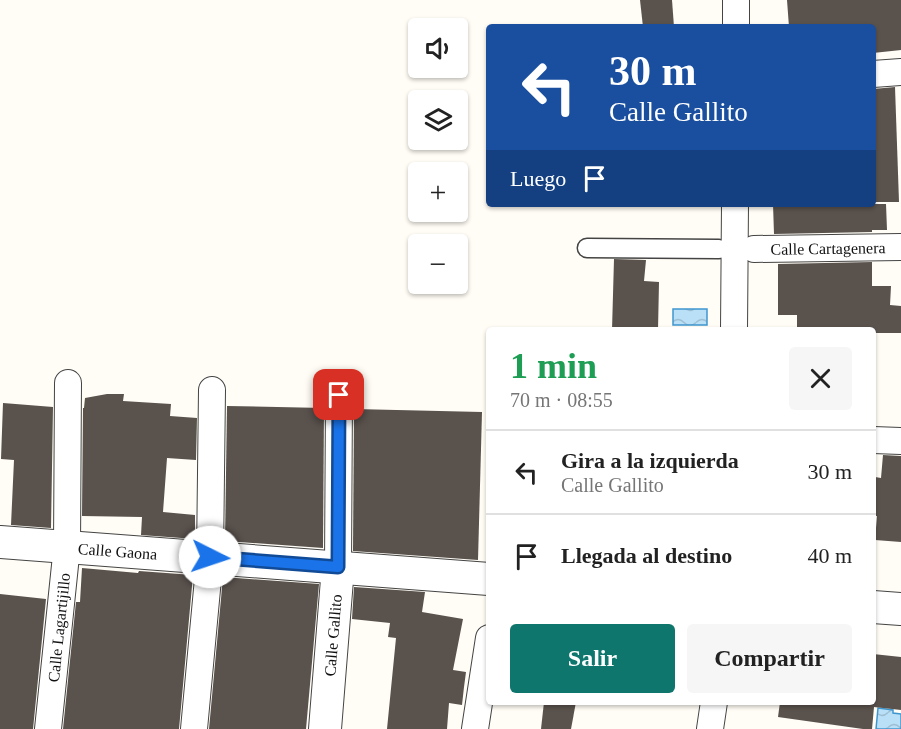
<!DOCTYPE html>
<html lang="es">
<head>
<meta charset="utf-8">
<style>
  :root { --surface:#fff; --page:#f6f6f6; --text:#222; --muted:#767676; --line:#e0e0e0; --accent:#0f766e }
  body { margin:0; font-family:Georgia,serif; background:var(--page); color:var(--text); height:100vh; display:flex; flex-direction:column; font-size:22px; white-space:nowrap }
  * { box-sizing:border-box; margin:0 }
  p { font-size:20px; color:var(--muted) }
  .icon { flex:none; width:33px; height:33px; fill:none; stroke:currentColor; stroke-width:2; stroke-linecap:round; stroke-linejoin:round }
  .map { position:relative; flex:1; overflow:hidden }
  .details { position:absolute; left:486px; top:327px; width:390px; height:378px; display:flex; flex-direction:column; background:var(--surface); border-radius:6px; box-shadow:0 2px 4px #0004 }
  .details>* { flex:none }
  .hud { position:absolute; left:486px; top:24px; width:390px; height:183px; border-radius:6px; box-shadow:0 2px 4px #0004; background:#1a4fa0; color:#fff; overflow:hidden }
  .fabs { position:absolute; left:408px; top:18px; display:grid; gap:12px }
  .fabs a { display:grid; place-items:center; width:60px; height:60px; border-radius:6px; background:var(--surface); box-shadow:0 2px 4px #0004; font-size:30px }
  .pin { position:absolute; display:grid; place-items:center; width:51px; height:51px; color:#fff; margin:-26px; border-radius:12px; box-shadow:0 3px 9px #0006 }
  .me { position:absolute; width:66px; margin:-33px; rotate:94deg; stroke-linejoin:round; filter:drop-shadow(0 0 4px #0008) }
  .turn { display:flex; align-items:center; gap:21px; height:126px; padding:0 24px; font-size:27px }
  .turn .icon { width:78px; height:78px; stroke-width:2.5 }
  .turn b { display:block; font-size:42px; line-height:51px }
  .then { display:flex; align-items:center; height:57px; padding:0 24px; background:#0003; gap:12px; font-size:22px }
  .round { display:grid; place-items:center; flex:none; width:63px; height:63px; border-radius:6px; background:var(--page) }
  .overview { display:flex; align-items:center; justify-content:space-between; height:102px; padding:0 24px }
  h1 { font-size:36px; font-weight:700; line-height:45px; color:#1e9e55 }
  .action { display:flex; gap:12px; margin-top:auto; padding:12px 24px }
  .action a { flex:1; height:69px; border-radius:6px; background:var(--accent); color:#fff; font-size:24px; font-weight:700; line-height:69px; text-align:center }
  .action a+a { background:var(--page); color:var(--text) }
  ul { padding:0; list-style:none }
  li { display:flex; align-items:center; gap:18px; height:84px; padding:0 24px; border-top:2px solid var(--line) }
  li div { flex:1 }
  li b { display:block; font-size:22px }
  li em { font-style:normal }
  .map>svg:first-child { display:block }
  .water { fill:url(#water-waves); stroke:#3f96cf; stroke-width:1.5 }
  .building { fill:#5a524d }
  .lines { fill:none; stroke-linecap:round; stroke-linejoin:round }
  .pedestrian-casing { stroke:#444; stroke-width:21 }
  .minor-casing { stroke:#444; stroke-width:28 }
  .tertiary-casing { stroke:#444; stroke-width:34 }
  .pedestrian { stroke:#fff; stroke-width:18 }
  .minor { stroke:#fff; stroke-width:26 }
  .tertiary { stroke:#fff; stroke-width:32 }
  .route-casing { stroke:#114b97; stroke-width:15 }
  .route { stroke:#1a73e8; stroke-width:10 }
  .labels { text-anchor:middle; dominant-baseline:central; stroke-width:6; stroke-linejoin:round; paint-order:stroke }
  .street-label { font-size:16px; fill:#111; stroke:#fff }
</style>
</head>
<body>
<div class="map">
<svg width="901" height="729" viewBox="0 0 901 729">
  <defs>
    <pattern id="water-waves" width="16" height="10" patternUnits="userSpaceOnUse" patternTransform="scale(1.5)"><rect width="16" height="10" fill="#b9e0f7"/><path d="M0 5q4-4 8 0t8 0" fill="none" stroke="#9ebfd3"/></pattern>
  </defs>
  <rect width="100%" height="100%" fill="#fffdf5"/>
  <g class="water">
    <rect x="673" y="309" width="34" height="16"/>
    <polygon points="878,708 893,710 893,713 901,714 901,729 876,729"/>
  </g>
  <g class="building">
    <polygon points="640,0 672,0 674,27 643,27"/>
    <polygon points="787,0 901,0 901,50 873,53 873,27 789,27"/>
    <polygon points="895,87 899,202 873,202 873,89"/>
    <polygon points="773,204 886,204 887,230 872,230 872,232 774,234"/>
    <polygon points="614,259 646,260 644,281 659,282 658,330 612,330"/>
    <polygon points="872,262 872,286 891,286 890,305 901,306 901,333 873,333 873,330 797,330 797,315 778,315 778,264"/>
    <polygon points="107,394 124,394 123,401 171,404 170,416 197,418 196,460 167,458 163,512 195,515 195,539 141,535 142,517 82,516 83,408 84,408 85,398"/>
    <polygon points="3,403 53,407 51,528 11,525 14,460 1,459"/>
    <polygon points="227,406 324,408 323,548 225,541"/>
    <polygon points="354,409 482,412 478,560 353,551"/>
    <polygon points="883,455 901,456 901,542 875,540 877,516 873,516 873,484 875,484 875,477 881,478"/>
    <polygon points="82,568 138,573 139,571 193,575 179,729 63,729 76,602 80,602"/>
    <polygon points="223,577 319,584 306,729 209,729"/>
    <polygon points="354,587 425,592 422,612 463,619 453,670 466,672 464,687 462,705 449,703 447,729 387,729 396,638 388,637 390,623 352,619"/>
    <polygon points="0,594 46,599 33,729 0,729"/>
    <polygon points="873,654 901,657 901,710 874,707 872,729 863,729 778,717 780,702 873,702"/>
    <polygon points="544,702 576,702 571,729 541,729"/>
  </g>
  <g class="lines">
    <g class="pedestrian-casing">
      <polyline id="pedestrian" points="587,248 719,249"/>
    </g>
    <g class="minor-casing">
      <g id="minor">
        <polyline points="736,27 736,0"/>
        <polyline points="873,74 901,72"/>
        <path id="s1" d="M754,249L901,247"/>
        <polyline points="734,330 735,204"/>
        <polyline points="873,440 901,441"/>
        <polyline points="338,567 339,395"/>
        <path id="s2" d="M48,729L67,546L68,383"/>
        <polyline points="194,729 210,557 212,390"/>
        <polyline points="475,729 489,638"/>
        <polyline points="710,729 714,702"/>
      </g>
    </g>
    <g class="tertiary-casing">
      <g id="tertiary">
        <path id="s3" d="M0,542L489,579"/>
        <polyline points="873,607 901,609"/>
        <path id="s4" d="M325,729L338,567"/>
      </g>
    </g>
    <use href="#pedestrian" class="pedestrian"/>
    <use href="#minor" class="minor"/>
    <use href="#tertiary" class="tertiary"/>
  </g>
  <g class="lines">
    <g class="route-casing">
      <polyline id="route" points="210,557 338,567 339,395"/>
    </g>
    <use href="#route" class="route"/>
  </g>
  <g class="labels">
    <g class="street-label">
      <text stroke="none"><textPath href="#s1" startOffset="74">Calle Cartagenera</textPath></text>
      <text stroke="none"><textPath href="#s3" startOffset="118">Calle Gaona</textPath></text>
      <text stroke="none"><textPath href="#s2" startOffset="102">Calle Lagartijillo</textPath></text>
      <text stroke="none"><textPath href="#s4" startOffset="94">Calle Gallito</textPath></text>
    </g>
  </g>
</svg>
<div class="fabs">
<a><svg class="icon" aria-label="sound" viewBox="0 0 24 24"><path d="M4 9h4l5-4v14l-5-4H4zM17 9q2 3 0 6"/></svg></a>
<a><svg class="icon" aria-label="layers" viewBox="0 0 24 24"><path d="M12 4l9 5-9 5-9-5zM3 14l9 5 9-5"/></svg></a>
<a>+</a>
<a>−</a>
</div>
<div class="pin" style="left:339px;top:395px;background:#d93025"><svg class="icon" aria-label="arrive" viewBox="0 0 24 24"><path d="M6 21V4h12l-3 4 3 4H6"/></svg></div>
<svg class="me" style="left:210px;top:557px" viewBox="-20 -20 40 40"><circle r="19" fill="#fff"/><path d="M0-13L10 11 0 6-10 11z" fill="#1a73e8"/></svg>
<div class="hud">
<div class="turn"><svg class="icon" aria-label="left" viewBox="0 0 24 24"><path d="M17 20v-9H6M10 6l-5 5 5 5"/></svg><div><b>30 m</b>Calle Gallito</div></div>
<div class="then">Luego<svg class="icon" aria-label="arrive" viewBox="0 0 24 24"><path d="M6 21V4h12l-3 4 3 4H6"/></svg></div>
</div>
<section class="details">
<div class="overview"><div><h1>1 min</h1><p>70 m · 08:55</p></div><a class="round"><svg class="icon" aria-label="close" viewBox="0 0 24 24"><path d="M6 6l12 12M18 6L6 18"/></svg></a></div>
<ul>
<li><svg class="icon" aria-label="left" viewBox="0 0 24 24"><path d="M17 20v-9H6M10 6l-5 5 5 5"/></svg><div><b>Gira a la izquierda</b><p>Calle Gallito</p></div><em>30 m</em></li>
<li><svg class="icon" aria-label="arrive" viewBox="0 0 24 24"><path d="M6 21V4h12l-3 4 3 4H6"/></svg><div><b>Llegada al destino</b></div><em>40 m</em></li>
</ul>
<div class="action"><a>Salir</a><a>Compartir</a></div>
</section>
</div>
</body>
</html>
